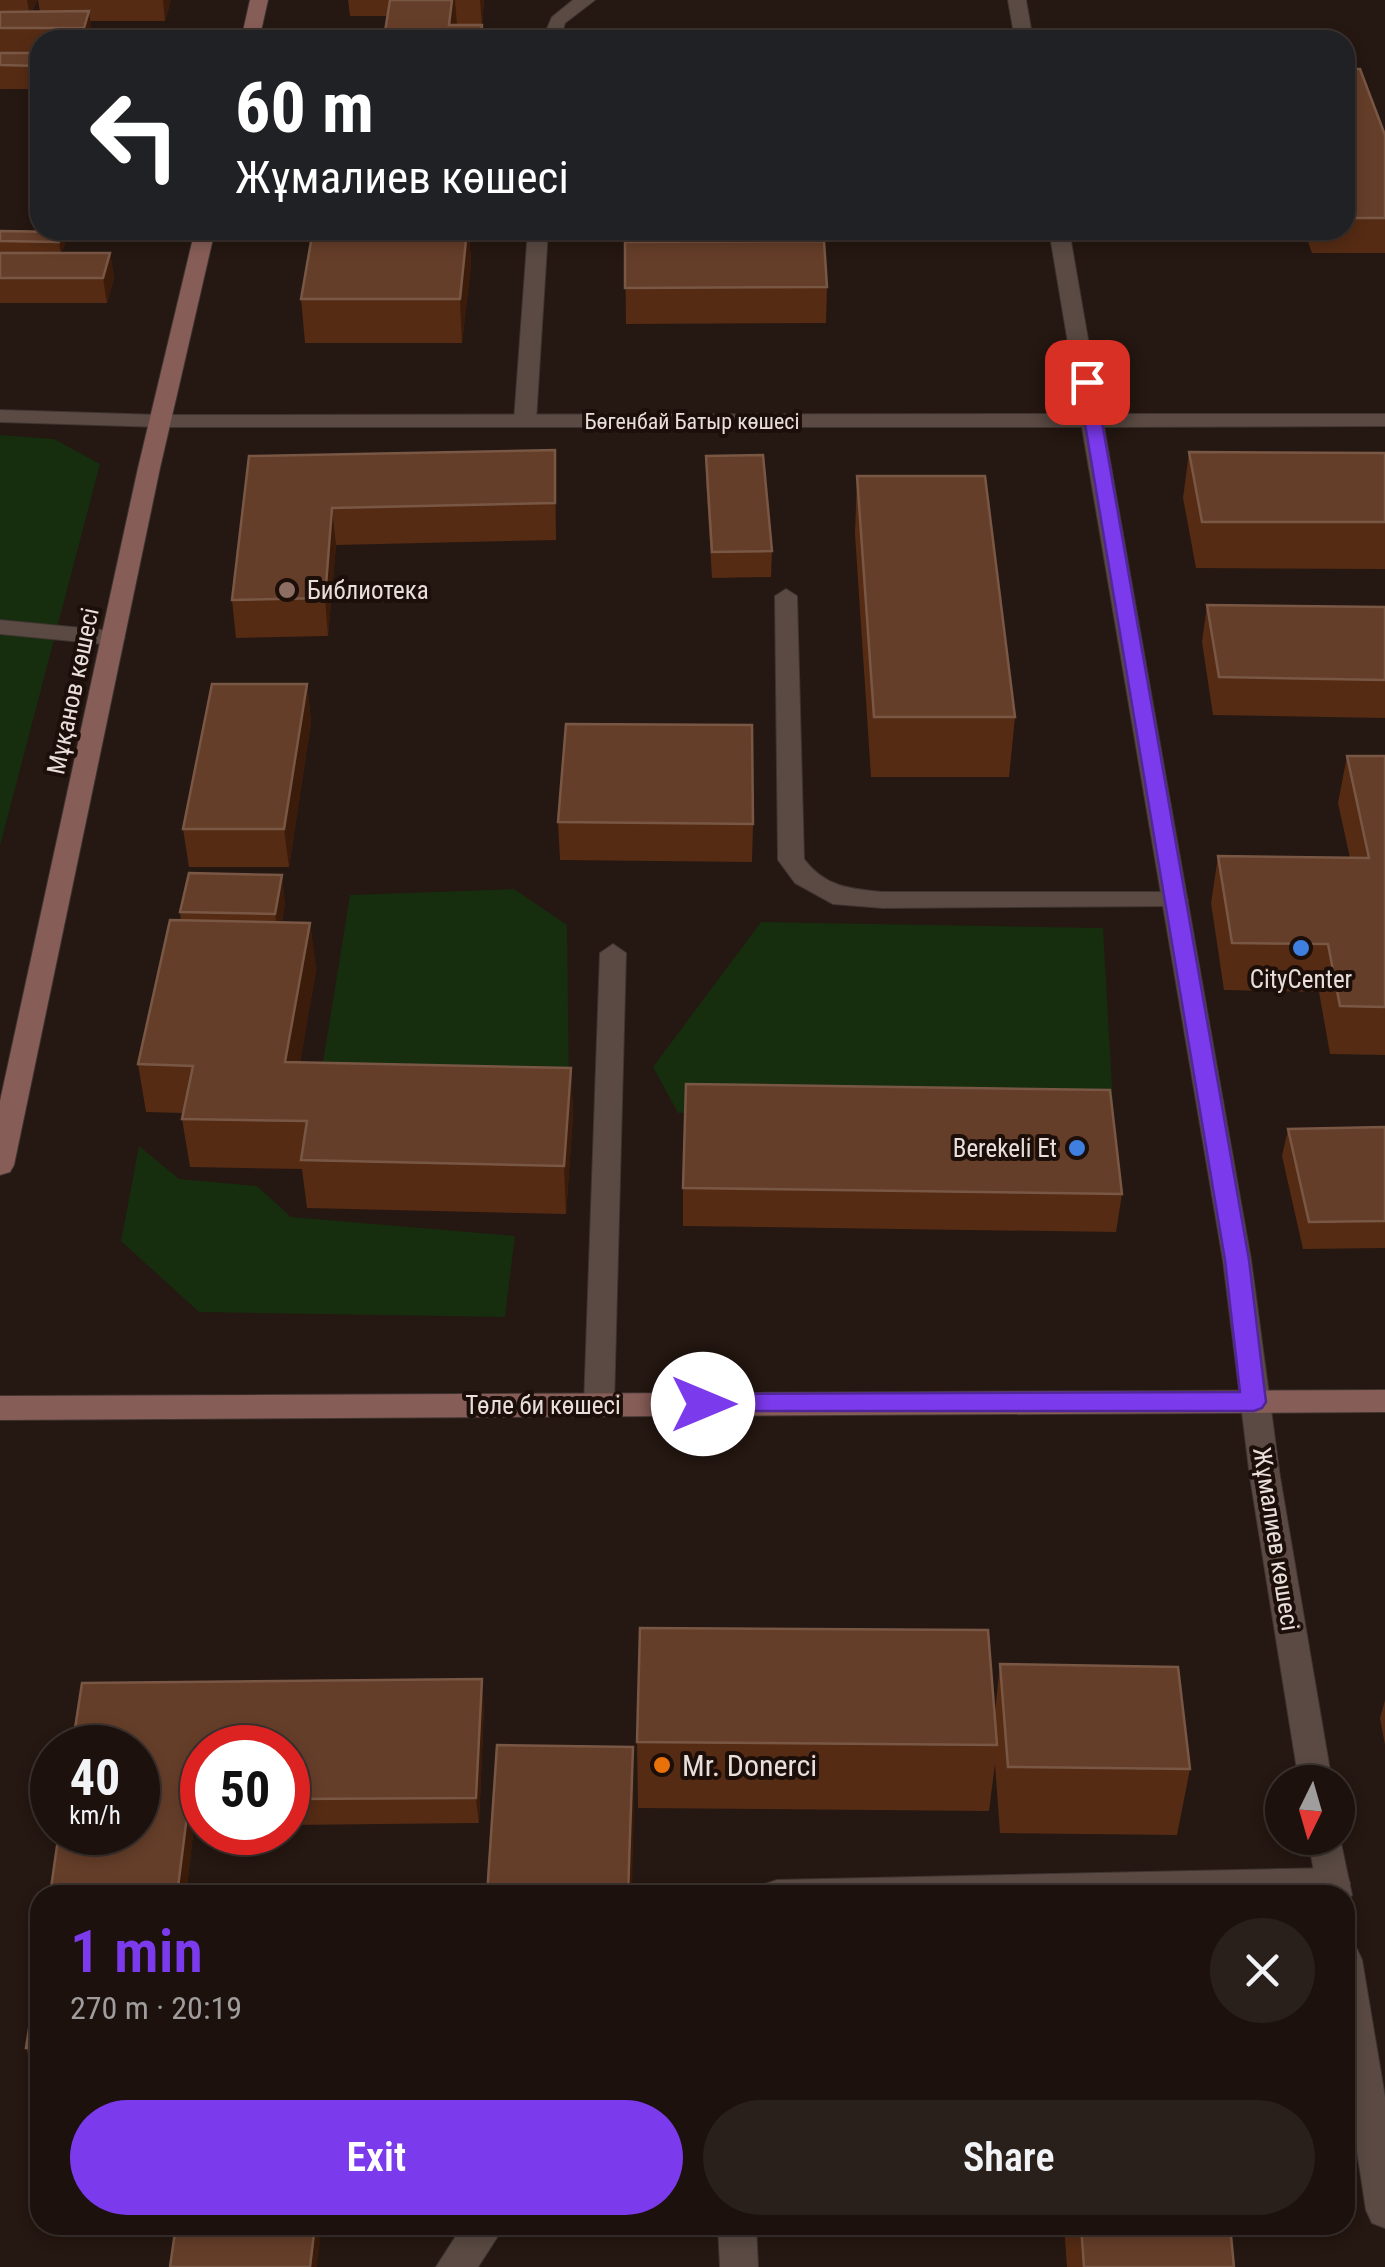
<!DOCTYPE html>
<html lang="en">
<head>
<meta charset="utf-8">
<style>
  :root { --surface:#1c110d; --page:#291f1b; --text:#f1f3f6; --muted:#a09d9d; --line:#3a312e; --accent:#7c3aed }
  body { margin:0; font-family:"Roboto Condensed",sans-serif; background:var(--page); color:var(--text); height:100vh; display:flex; flex-direction:column; font-size:38px; white-space:nowrap }
  * { box-sizing:border-box; margin:0 }
  p { font-size:32px; color:var(--muted) }
  .icon { flex:none; width:55px; height:55px; fill:none; stroke:currentColor; stroke-width:2; stroke-linecap:round; stroke-linejoin:round }
  .map { position:relative; flex:1; overflow:hidden }
  .sheet { position:absolute; left:30px; top:1885px; width:1325px; height:350px; display:flex; flex-direction:column; background:var(--surface); border-radius:30px; box-shadow:0 5px 15px #0003,0 0 0 2px var(--line) }
  .sheet>* { flex:none }
  .top-card { position:absolute; left:30px; top:30px; width:1325px; height:210px; border-radius:30px; box-shadow:0 5px 15px #0003,0 0 0 2px var(--line); background:#202124; color:#fff; overflow:hidden }
  .needle { width:65px; rotate:185deg }
  .fabs { position:absolute; left:1265px; top:1765px; display:grid; gap:20px }
  .fabs a { display:grid; place-items:center; width:90px; height:90px; border-radius:50%; background:var(--surface); box-shadow:0 5px 15px #0003,0 0 0 2px var(--line); font-size:50px }
  .speed { position:absolute; left:30px; top:1725px; display:flex; gap:20px; font-size:50px; font-weight:700; text-align:center }
  .speed>* { display:grid; place-content:center; width:130px; height:130px; border-radius:50%; background:var(--surface); box-shadow:0 5px 15px #0003,0 0 0 2px var(--line); line-height:1 }
  .speed small { font-size:25px; font-weight:400 }
  .speed .limit { border:15px solid #d22; background:#fff; color:#111 }
  .pin { position:absolute; display:grid; place-items:center; width:85px; height:85px; color:#fff; margin:-42px; border-radius:20px; box-shadow:0 5px 15px #0006 }
  .me { position:absolute; width:110px; margin:-55px; rotate:90deg; stroke-linejoin:round; filter:drop-shadow(0 0 8px #0008) }
  .turn { display:flex; align-items:center; gap:35px; height:210px; padding:0 40px; font-size:45px }
  .turn .icon { width:130px; height:130px; stroke-width:2.5 }
  .turn b { display:block; font-size:70px; line-height:85px }
  .round { display:grid; place-items:center; flex:none; width:105px; height:105px; border-radius:52px; background:var(--page) }
  .summary { display:flex; align-items:center; justify-content:space-between; height:170px; padding:0 40px }
  h1 { font-size:60px; font-weight:600; line-height:75px; color:var(--accent) }
  .action { display:flex; gap:20px; margin-top:auto; padding:20px 40px }
  .action a { flex:1; height:115px; border-radius:60px; background:var(--accent); color:#fff; font-size:40px; font-weight:600; line-height:115px; text-align:center }
  .action a+a { background:var(--page); color:var(--text) }
  .map>svg:first-child { display:block }
  .green { fill:#162d0e }
  .lines { fill:none; stroke-linecap:round; stroke-linejoin:round }
  .service-casing { stroke:#3e3431; stroke-width:2 }
  .minor-casing { stroke:#3e3431; stroke-width:2 }
  .secondary-casing { stroke:#3e3431; stroke-width:2 }
  .service { fill:#5a4a43; fill-rule:evenodd }
  .minor { fill:#5a4a43; fill-rule:evenodd }
  .secondary { fill:#875d57; fill-rule:evenodd }
  .wall { fill:#552b14 }
  .shaded-wall { fill:#3b1b0a }
  .building { fill:#653e29; stroke:#795745; stroke-width:2.5 }
  .route { fill:#7c3aed; stroke:#51269a; stroke-width:2.5 }
  .education-dot { fill:#8d6e63; stroke:#1c0e09; stroke-width:4 }
  .shop-dot { fill:#3f7fe0; stroke:#1c0e09; stroke-width:4 }
  .food-dot { fill:#e8710a; stroke:#1c0e09; stroke-width:4 }
  .labels { text-anchor:middle; dominant-baseline:central; stroke-width:8; stroke-linejoin:round; paint-order:stroke }
  .far-street-label { font-size:22px; fill:#e8deda; stroke:#1c0e09 }
  .poi-label { font-size:25px; fill:#e8deda; stroke:#1c0e09; text-anchor:start }
  .street-label { font-size:25px; fill:#e8deda; stroke:#1c0e09 }
  .near-poi-label { font-size:30px; fill:#e8deda; stroke:#1c0e09; text-anchor:start }
</style>
</head>
<body>
<div class="map">
<svg width="1385" height="2267" viewBox="0 0 1385 2267">
  <rect width="100%" height="100%" fill="#251711"/>
  <g class="green">
    <polygon points="0,435 54,439 100,464 0,846"/>
    <polygon points="514,889 567,925 569,1089 318,1093 350,895"/>
    <polygon points="761,922 1103,928 1113,1104 678,1113 653,1067"/>
    <polygon points="139,1146 179,1179 257,1186 291,1217 515,1236 505,1317 199,1312 121,1241"/>
  </g>
  <g class="lines">
    <g class="service-casing">
      <g id="service">
        <polygon points="573,0 595,0 565,23 560,40 542,40 552,17"/>
        <polygon points="528,230 548,230 536,421 525,427 514,421"/>
        <path d="M786,589L797,596L804,859C825,887 850,889 883,892H1175L1188,900L1184,906L883,908L833,904L795,883L778,860L775,596Z"/>
        <polygon points="0,620 113,631 125,638 113,645 0,634"/>
        <polygon points="613,944 626,953 614,1405 610,1413 599,1417 588,1413 584,1405 600,953"/>
        <polygon points="1333,1868 1345,1872 1350,1883 1345,1894 760,1895 765,1884 777,1880"/>
        <polygon points="463,2225 505,2225 478,2267 436,2267"/>
        <polygon points="718,2225 756,2225 758,2267 720,2267"/>
      </g>
    </g>
    <g class="minor-casing">
      <g id="minor">
        <polygon points="1008,0 1026,0 1033,40 1015,40"/>
        <polygon points="1049,230 1069,230 1101,414 1385,414 1385,426 1104,427 1251,1260 1280,1477 1332,1782 1299,1782 1250,1477 1223,1260 1082,427 160,427 0,422 0,410 160,415 1080,414"/>
        <polygon points="1338,1829 1352,1895 1345,1906 1345,1895 1318,1895 1308,1838 1338,1838"/>
        <polygon points="1345,1944 1357,1949 1362,1960 1385,2097 1385,2228 1372,2223 1366,2210 1345,2072"/>
      </g>
    </g>
    <g class="secondary-casing">
      <g id="secondary">
        <polygon points="250,0 268,0 259,40 241,40"/>
        <polygon points="195,230 215,230 160,468 14,1165 10,1172 0,1175 0,1101 138,468"/>
        <polygon points="1385,1390 1385,1412 0,1420 0,1396"/>
      </g>
    </g>
    <use href="#service" class="service"/>
    <use href="#minor" class="minor"/>
    <use href="#secondary" class="secondary"/>
  </g>
  <g class="wall">
    <polygon points="0,0 37,0 32,12 40,12 38,0 171,0 165,21 90,21 92,35 91,40 40,40 40,52 0,52"/>
    <polygon points="348,0 484,0 482,25 483,40 384,40 387,16 350,16"/>
    <rect x="0" y="53" width="40" height="36"/>
    <polygon points="1345,69 1385,135 1385,253 1312,253 1304,230 1345,230"/>
    <polygon points="313,230 469,230 471,265 462,343 305,343 301,299"/>
    <polygon points="0,231 62,232 65,244 61,253 110,253 114,278 107,303 0,303"/>
    <polygon points="625,242 827,287 826,323 626,324"/>
    <polygon points="555,450 556,540 336,545 328,636 236,638 232,600 249,456"/>
    <polygon points="1189,452 1385,453 1385,569 1196,568 1183,498"/>
    <polygon points="706,456 772,551 771,577 712,578 706,481"/>
    <polygon points="857,476 1015,717 1009,777 871,777 855,534"/>
    <polygon points="1207,605 1385,607 1385,718 1213,715 1202,642"/>
    <polygon points="307,684 311,722 289,867 189,867 183,829"/>
    <polygon points="1347,756 1385,756 1385,1055 1330,1054 1319,992 1224,990 1211,903 1218,856 1350,858 1338,803"/>
    <polygon points="558,822 753,824 752,862 560,860"/>
    <polygon points="285,902 282,922 310,923 316,970 300,1062 571,1068 573,1116 566,1214 307,1208 302,1169 190,1167 182,1119 183,1113 146,1112 138,1064 181,920 180,912"/>
    <polygon points="1385,1127 1385,1248 1303,1249 1282,1156 1288,1129"/>
    <polygon points="683,1188 1122,1194 1116,1232 683,1226"/>
    <polygon points="1000,1664 1190,1769 1177,1835 1000,1833 995,1764 989,1811 638,1808 637,1742 995,1712"/>
    <polygon points="1385,1700 1385,1745 1380,1718"/>
    <polygon points="484,1705 479,1823 288,1825 288,1748 202,1748 202,1826 194,1826 186,1895 50,1895 138,1748"/>
    <polygon points="40,1959 40,2072 34,2072 26,2048"/>
    <polygon points="1064,2225 1230,2225 1234,2267 1067,2267"/>
  </g>
  <g class="shaded-wall">
    <polygon points="27,0 37,0 30,17"/>
    <polygon points="163,0 171,0 165,21"/>
    <polygon points="452,0 455,0 457,25 449,25"/>
    <polygon points="480,0 484,0 482,25"/>
    <polygon points="89,11 92,35 91,40 85,40 84,28"/>
    <polygon points="467,230 469,230 471,265 462,343 460,299"/>
    <polygon points="62,232 65,244 61,255 59,242"/>
    <polygon points="110,253 114,278 107,303 103,278"/>
    <polygon points="332,508 336,545 328,636 325,598"/>
    <polygon points="307,684 311,722 289,867 284,829"/>
    <polygon points="282,875 285,902 279,940 275,914"/>
    <polygon points="310,923 316,970 292,1110 285,1062"/>
    <polygon points="571,1068 573,1116 566,1214 564,1166"/>
    <polygon points="482,1679 484,1705 479,1823 476,1798"/>
    <polygon points="633,1747 634,1813 632,1895 628,1895"/>
    <polygon points="189,1800 194,1826 186,1895 177,1895"/>
    <polygon points="315,2225 322,2225 317,2267 310,2267"/>
  </g>
  <g class="building">
    <polygon points="390,0 452,0 449,25 482,25 481,40 408,40 408,38 384,38"/>
    <polygon points="89,11 84,28 0,28 0,12"/>
    <polygon points="0,53 40,53 40,66 0,65"/>
    <polygon points="1345,69 1360,69 1385,135 1385,218 1345,218"/>
    <polygon points="313,230 467,230 460,299 301,299"/>
    <polygon points="0,231 62,232 59,242 0,241"/>
    <polygon points="824,241 827,287 625,288 625,242"/>
    <polygon points="0,253 110,253 103,278 0,278"/>
    <polygon points="555,450 555,503 332,508 325,598 232,600 249,456"/>
    <polygon points="1189,452 1385,453 1385,522 1202,522"/>
    <polygon points="763,455 772,551 712,552 706,456"/>
    <polygon points="857,476 985,476 1015,717 874,717"/>
    <polygon points="1207,605 1385,607 1385,680 1219,677"/>
    <polygon points="212,684 307,684 284,829 183,829"/>
    <polygon points="566,724 752,725 753,824 558,822"/>
    <polygon points="1347,756 1385,756 1385,1007 1340,1006 1328,944 1232,943 1218,856 1369,858"/>
    <polygon points="189,873 282,875 275,914 180,912"/>
    <polygon points="170,920 310,923 285,1062 571,1068 564,1166 301,1160 307,1121 182,1119 193,1066 138,1064"/>
    <polygon points="686,1084 1110,1090 1122,1194 683,1188"/>
    <polygon points="1385,1127 1385,1221 1309,1222 1288,1129"/>
    <polygon points="640,1628 988,1630 997,1745 637,1742"/>
    <polygon points="1000,1664 1178,1667 1190,1769 1008,1767"/>
    <polygon points="482,1679 476,1798 288,1799 288,1748 202,1748 202,1800 189,1800 177,1895 50,1895 59,1832 138,1832 138,1748 72,1748 82,1683"/>
    <polygon points="497,1745 633,1747 628,1895 487,1895"/>
    <polygon points="350,1886 481,1889 481,1895 348,1895"/>
    <polygon points="40,1959 40,2047 26,2048"/>
    <polygon points="176,2225 315,2225 310,2267 170,2267"/>
    <polygon points="1081,2225 1230,2225 1234,2267 1084,2267"/>
  </g>
  <polygon class="route" points="1087,377 1095,382 1249,1260 1266,1402 1262,1408 1254,1411 694,1411 691,1404 694,1397 703,1394 1240,1392 1225,1260 1078,382"/>
  <circle class="education-dot" cx="287" cy="590" r="10"/>
  <g class="shop-dot">
    <circle cx="1301" cy="948" r="10"/>
    <circle cx="1077" cy="1148" r="10"/>
  </g>
  <circle class="food-dot" cx="662" cy="1765" r="10"/>
  <g class="labels">
    <g class="far-street-label">
      <text x="692" y="421">Бөгенбай Батыр көшесі</text>
    </g>
    <g class="poi-label">
      <text x="307" y="590">Библиотека</text>
      <text x="1301" y="979" text-anchor="middle">CityCenter</text>
      <text x="1057" y="1148" text-anchor="end">Berekeli Et</text>
    </g>
    <g class="street-label">
      <text transform="translate(73 691) rotate(-78)">Мұқанов көшесі</text>
      <text x="543" y="1405">Төле би көшесі</text>
      <text transform="translate(1276 1539) rotate(81)">Жұмалиев көшесі</text>
    </g>
    <g class="near-poi-label">
      <text x="682" y="1765">Mr. Donerci</text>
    </g>
  </g>
</svg>
<div class="fabs">
<a><svg class="needle" viewBox="-14 -14 28 28"><path d="M0-13l5 13h-10z" fill="#e53935"/><path d="M0 13l5-13h-10z" fill="#a09d9d"/></svg></a>
</div>
<div class="speed"><div>40<small>km/h</small></div><div class="limit">50</div></div>
<div class="pin" style="left:1087px;top:382px;background:#d93025"><svg class="icon" aria-label="arrive" viewBox="0 0 24 24"><path d="M6 21V4h12l-3 4 3 4H6"/></svg></div>
<svg class="me" style="left:703px;top:1404px" viewBox="-20 -20 40 40"><circle r="19" fill="#fff"/><path d="M0-13L10 11 0 6-10 11z" fill="#7c3aed"/></svg>
<div class="top-card">
<div class="turn"><svg class="icon" aria-label="left" viewBox="0 0 24 24"><path d="M17 20v-9H6M10 6l-5 5 5 5"/></svg><div><b>60 m</b>Жұмалиев көшесі</div></div>
</div>
<section class="sheet">
<div class="summary"><div><h1>1 min</h1><p>270 m · 20:19</p></div><a class="round"><svg class="icon" aria-label="close" viewBox="0 0 24 24"><path d="M6 6l12 12M18 6L6 18"/></svg></a></div>
<div class="action"><a>Exit</a><a>Share</a></div>
</section>
</div>
</body>
</html>
